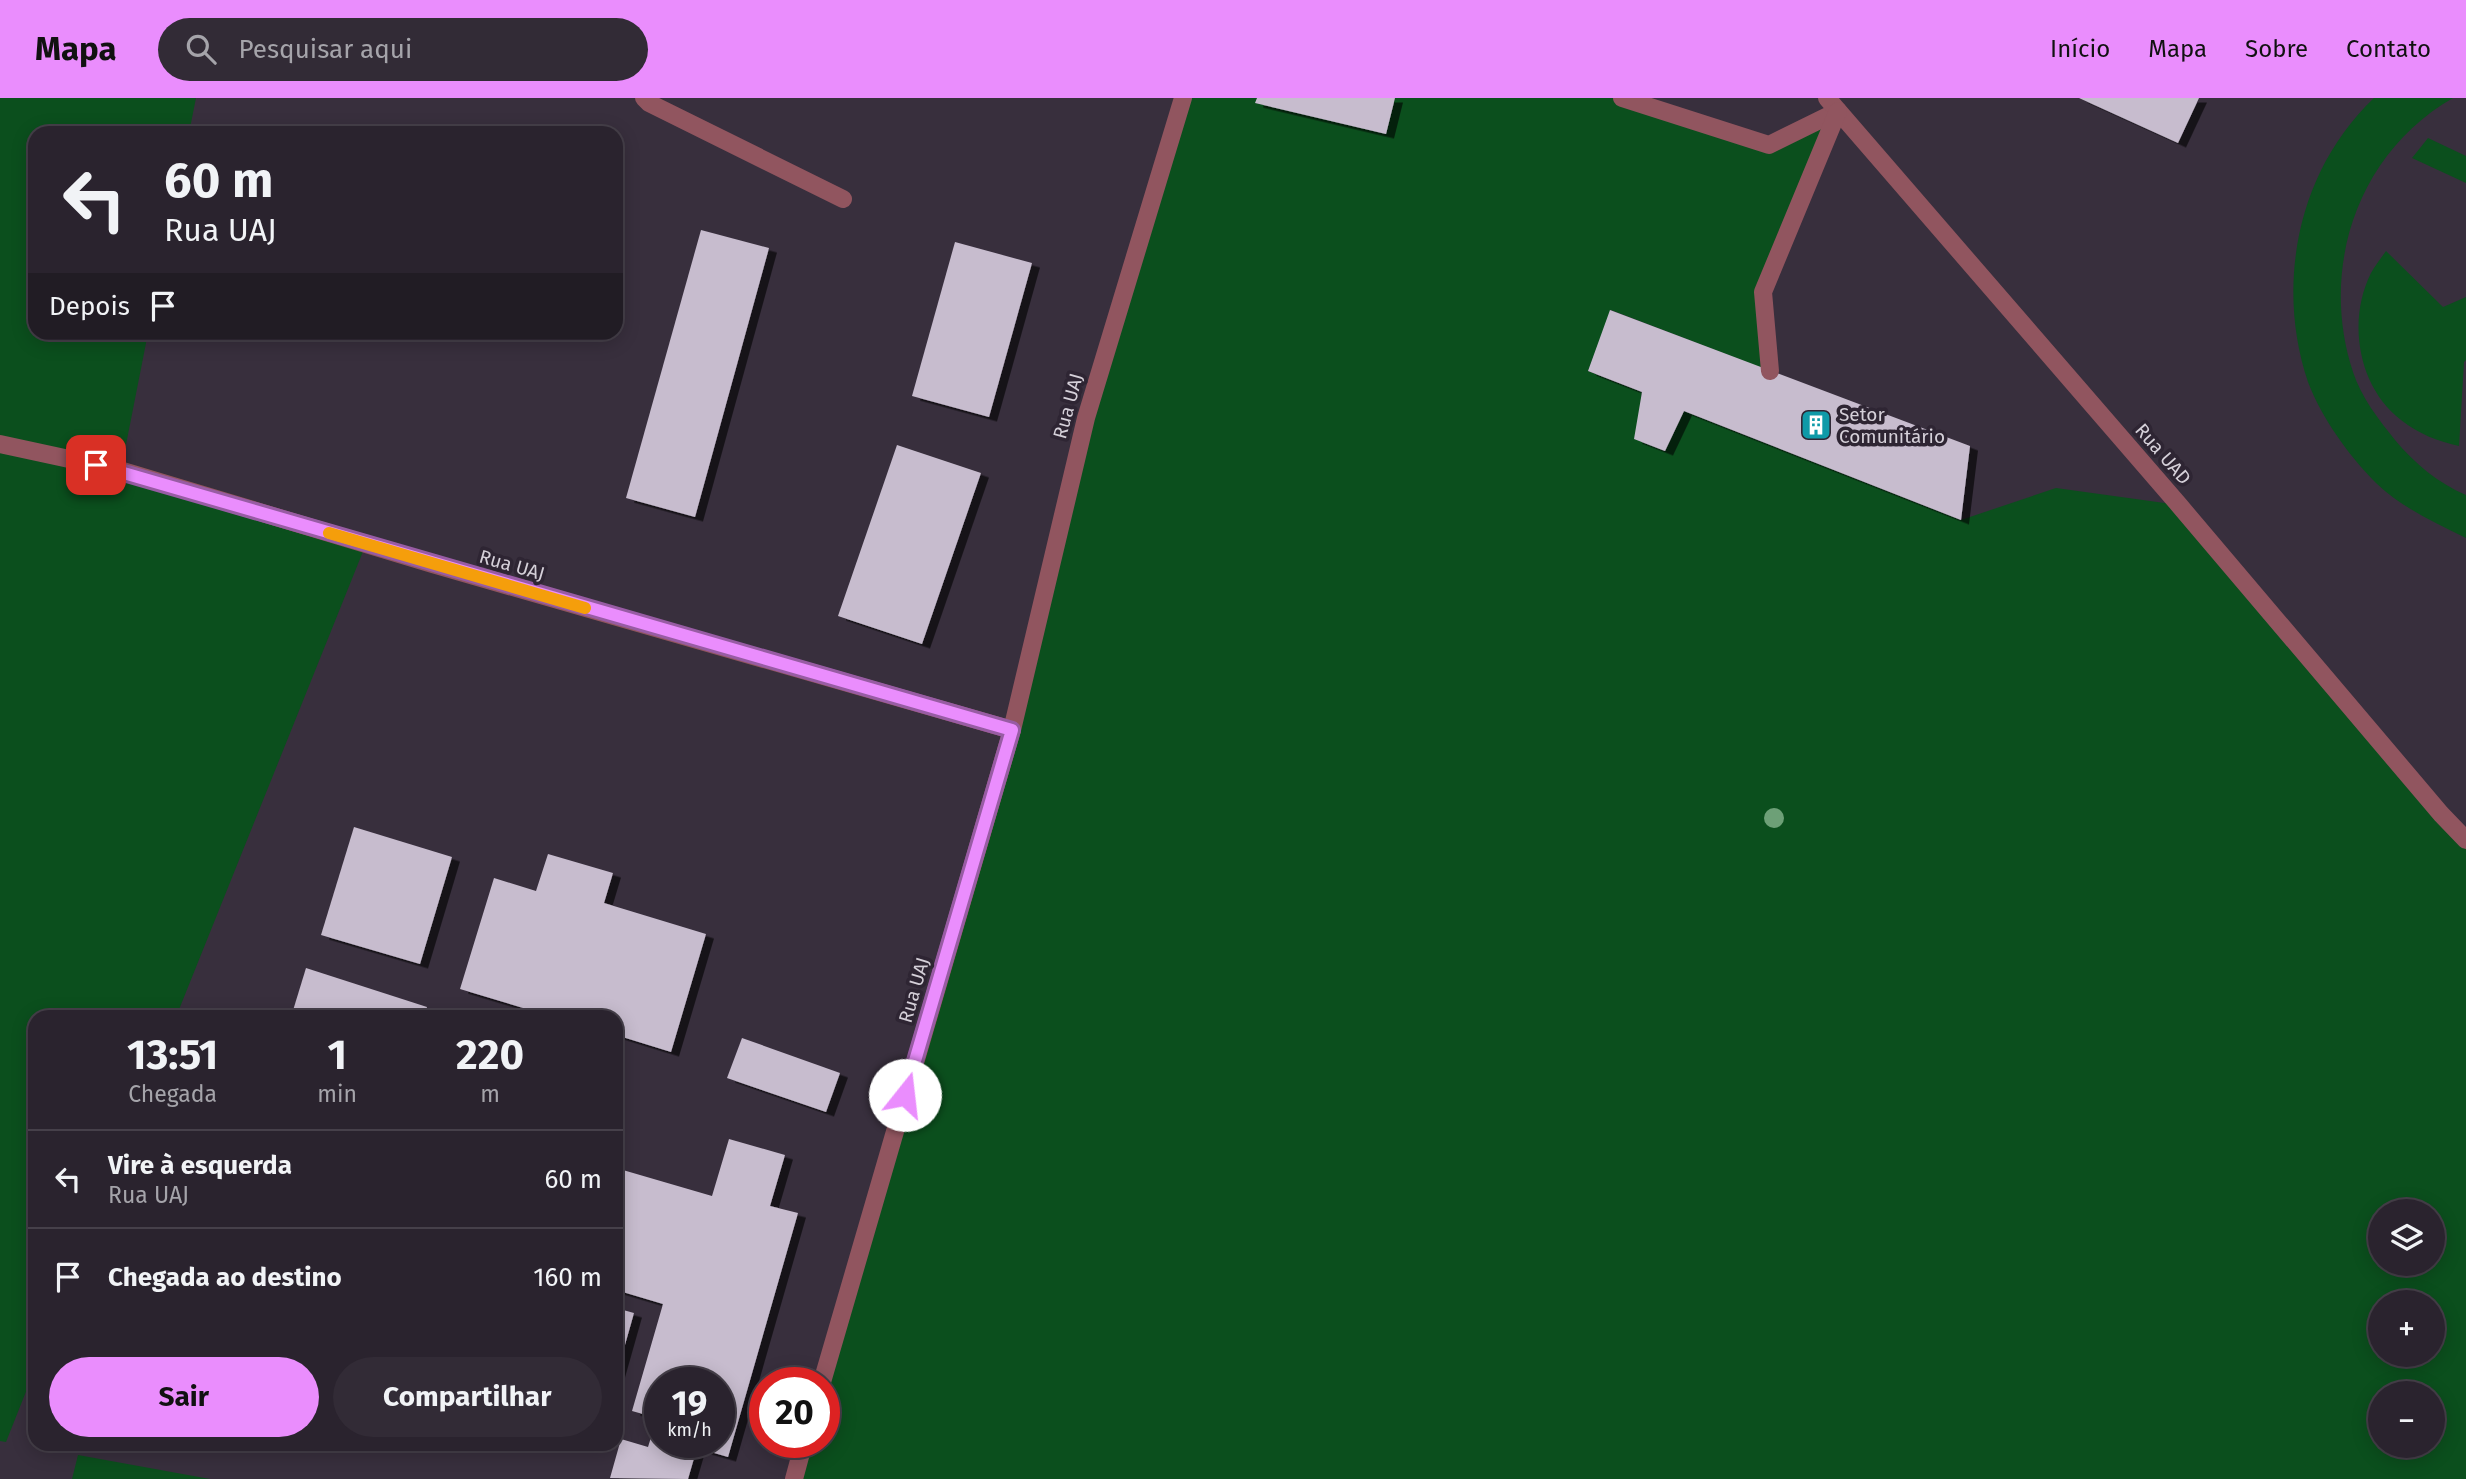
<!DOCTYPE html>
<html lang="pt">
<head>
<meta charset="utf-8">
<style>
  :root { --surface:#2a232e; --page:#322b36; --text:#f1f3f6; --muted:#a5a4aa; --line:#46404a; --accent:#ea8dfd }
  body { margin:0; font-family:"Fira Sans",sans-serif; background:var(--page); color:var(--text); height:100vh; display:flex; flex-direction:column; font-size:26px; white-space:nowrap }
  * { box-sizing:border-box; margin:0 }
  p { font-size:23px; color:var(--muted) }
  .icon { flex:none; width:38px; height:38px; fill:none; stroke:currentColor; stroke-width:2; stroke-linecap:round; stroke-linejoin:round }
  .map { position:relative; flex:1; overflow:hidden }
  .side { position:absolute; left:28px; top:912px; width:595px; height:441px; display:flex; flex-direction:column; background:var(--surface); border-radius:21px; box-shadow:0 4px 18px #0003,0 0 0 2px var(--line) }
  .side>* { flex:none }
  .top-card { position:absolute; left:28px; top:28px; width:595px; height:214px; border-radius:21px; box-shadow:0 4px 18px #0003,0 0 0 2px var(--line); background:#2a232e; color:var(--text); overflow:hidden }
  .fabs { position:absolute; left:2368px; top:1101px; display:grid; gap:14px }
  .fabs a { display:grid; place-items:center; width:77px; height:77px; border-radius:50%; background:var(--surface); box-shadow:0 4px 18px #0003,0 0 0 2px var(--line); font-size:35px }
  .speed { position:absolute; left:644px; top:1269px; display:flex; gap:14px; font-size:35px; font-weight:700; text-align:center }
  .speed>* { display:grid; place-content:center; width:91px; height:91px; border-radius:50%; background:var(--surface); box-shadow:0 4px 18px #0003,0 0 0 2px var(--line); line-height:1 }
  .speed small { font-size:18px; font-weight:400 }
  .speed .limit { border:10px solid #d22; background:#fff; color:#111 }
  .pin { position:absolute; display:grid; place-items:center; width:60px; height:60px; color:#fff; margin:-30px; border-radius:14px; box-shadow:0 4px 10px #0006 }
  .me { position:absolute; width:77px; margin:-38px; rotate:16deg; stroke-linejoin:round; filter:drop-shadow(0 0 5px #0008) }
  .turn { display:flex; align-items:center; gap:24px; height:147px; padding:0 21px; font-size:32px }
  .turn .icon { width:91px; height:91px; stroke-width:2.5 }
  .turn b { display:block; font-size:49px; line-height:60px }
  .then { display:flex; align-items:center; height:66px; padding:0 21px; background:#0003; gap:14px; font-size:26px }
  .eta { display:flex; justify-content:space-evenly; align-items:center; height:119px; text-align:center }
  .eta b { font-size:42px; font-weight:700; line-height:49px }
  .primary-button { display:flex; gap:14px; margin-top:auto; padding:14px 21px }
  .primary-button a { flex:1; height:80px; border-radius:42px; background:var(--accent); color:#111; font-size:28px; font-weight:700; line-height:80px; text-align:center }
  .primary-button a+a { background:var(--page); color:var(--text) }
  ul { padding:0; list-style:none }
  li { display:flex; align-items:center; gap:21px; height:98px; padding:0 21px; border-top:2px solid var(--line) }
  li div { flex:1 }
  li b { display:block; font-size:26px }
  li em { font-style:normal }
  header { display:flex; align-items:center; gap:42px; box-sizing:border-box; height:98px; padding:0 35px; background:var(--accent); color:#111 }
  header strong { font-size:33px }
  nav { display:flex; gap:38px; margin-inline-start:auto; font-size:24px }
  .search { width:490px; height:63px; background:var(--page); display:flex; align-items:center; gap:18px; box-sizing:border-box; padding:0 24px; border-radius:38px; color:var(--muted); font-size:26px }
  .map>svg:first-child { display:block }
  .green { fill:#0b4f1d; fill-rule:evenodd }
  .building { fill:#c7bcce; fill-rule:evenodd; filter:url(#shadow) }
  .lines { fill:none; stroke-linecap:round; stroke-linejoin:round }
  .lane { stroke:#91555f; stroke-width:18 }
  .street { stroke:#91555f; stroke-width:18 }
  .tree { fill:#6da077 }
  .route-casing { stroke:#985ca4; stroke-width:18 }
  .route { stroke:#ea8dfd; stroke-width:12 }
  .slow { stroke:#f59e0b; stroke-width:12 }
  .labels { text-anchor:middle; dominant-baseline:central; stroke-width:7; stroke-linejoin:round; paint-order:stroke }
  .street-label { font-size:19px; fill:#d5d0d9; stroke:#2e2533 }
  .poi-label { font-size:19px; fill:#d5d0d9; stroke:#2e2533; text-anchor:start }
</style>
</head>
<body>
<header>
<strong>Mapa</strong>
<div class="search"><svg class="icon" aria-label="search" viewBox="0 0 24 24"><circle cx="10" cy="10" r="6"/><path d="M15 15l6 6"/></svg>Pesquisar aqui</div>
<nav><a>Início</a><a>Mapa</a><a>Sobre</a><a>Contato</a></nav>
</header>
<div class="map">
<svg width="2466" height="1381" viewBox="0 0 2466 1381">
  <defs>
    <filter id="shadow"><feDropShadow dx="8" dy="4.5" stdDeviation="0" flood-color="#0009"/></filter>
  </defs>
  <rect width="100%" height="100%" fill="#382f3d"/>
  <g class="green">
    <polygon points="0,0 196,0 189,35 35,35 35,234 148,235 121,372 366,446 176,919 35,919 35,1271 6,1344 0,1343"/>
    <path d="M1187,0H1257L1256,5L1386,36L1395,0H1622L1769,47L1838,13L1763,194L1770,273L1611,212L1588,273L1642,294L1635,341L1665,353L1684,313L1961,422L2056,390L2179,407L2466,742V1381H794L804,1344H824V1284L1012,632L1086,320ZM2380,1113H2432V1166H2380ZM2380,1204H2432V1256H2380ZM2380,1295H2432V1348H2380Z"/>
    <path d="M2374,0H2453C2357,55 2319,171 2353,274C2361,299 2379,322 2395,342C2414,365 2438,385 2466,397V440C2435,425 2401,409 2376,385C2349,358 2321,319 2308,284C2275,186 2298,72 2374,0Z"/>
    <polygon points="2428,40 2466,58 2466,85 2412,60"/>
    <path d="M2386,153L2443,209L2466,199V262L2464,264L2459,348C2437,343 2419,336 2401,322C2358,289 2347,223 2371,175C2375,168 2381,160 2386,153Z"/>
    <polygon points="78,1357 210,1381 72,1381"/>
  </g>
  <g class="building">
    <polygon points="1257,0 1395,0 1386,36 1255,5"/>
    <polygon points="2079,0 2199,0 2178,45"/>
    <polygon points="701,132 769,150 695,419 626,400"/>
    <polygon points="955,144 1032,165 989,319 912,298"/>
    <polygon points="1610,212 1970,348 1961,422 1684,313 1665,353 1634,341 1642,294 1588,273"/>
    <polygon points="897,347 981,375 922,546 838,518"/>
    <polygon points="354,729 452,759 420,866 321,837"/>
    <polygon points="548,756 613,775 604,805 706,836 671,954 616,937 616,919 553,919 460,891 494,780 536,793"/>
    <polygon points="306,870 427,909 424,919 291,919"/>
    <polygon points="742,940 840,975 826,1014 727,980"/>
    <path d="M729,1041L785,1057L770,1108L798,1115L728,1359L697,1350L688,1381L610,1380L621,1341L648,1349L657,1320L632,1313L663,1206L616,1192V1070L712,1098ZM660,1284H719V1344H660Z"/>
    <polygon points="616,1210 634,1215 617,1275 616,1275"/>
  </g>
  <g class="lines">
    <g class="lane">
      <polyline points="644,0 649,5 843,101"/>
      <polyline points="1622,0 1769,47 1838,13"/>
      <polyline points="1827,0 2179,407 2441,716 2466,742"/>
      <polyline points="0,346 120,372 432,466 1012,632"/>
      <polyline points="822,1284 1012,632 1086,320 1183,0"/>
      <polyline points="794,1381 804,1344"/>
    </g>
    <polyline class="street" points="1770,273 1763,194 1838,13"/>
  </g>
  <circle class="tree" cx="1774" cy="720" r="10"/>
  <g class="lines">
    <g class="route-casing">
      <polyline id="route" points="96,367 1012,632 905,997"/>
    </g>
    <use href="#route" class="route"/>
    <polyline class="slow" points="329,435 585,510"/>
  </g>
  <defs>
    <g id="building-square" transform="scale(1.575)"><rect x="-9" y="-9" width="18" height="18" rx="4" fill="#0f9aa8" stroke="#2e2533"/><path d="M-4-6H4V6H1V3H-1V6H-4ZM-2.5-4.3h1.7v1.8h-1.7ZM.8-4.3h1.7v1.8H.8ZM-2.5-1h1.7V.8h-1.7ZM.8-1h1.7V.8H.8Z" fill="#fff"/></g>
  </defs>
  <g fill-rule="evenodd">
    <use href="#building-square" x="1816" y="327"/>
  </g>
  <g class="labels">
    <g class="street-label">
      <text transform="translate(1068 308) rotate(-75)">Rua UAJ</text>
      <text transform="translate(2163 356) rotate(49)">Rua UAD</text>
      <text transform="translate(512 467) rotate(16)">Rua UAJ</text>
      <text transform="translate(914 892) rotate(-74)">Rua UAJ</text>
    </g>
    <g class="poi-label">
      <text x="1839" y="316">Setor<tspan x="1839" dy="22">Comunitário</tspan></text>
    </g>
  </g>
</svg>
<div class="fabs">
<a><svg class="icon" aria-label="layers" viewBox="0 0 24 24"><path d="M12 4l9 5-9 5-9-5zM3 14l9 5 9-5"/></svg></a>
<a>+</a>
<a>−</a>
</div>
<div class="speed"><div>19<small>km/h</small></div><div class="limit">20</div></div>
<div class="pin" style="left:96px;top:367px;background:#d93025"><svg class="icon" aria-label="arrive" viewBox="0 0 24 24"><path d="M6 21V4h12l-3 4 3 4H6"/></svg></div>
<svg class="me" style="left:905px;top:997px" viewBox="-20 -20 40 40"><circle r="19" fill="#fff"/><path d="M0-13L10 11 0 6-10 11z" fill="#ea8dfd"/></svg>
<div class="top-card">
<div class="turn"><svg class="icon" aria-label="left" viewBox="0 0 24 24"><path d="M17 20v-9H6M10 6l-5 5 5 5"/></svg><div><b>60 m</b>Rua UAJ</div></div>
<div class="then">Depois<svg class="icon" aria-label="arrive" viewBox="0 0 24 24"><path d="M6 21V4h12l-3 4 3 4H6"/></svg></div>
</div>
<section class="side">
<div class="eta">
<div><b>13:51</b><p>Chegada</p></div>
<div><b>1</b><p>min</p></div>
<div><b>220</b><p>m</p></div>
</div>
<ul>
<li><svg class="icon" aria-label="left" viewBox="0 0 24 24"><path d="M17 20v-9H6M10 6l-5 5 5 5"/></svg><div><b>Vire à esquerda</b><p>Rua UAJ</p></div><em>60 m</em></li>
<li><svg class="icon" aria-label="arrive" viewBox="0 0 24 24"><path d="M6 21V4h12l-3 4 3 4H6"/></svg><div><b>Chegada ao destino</b></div><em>160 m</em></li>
</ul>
<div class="primary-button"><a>Sair</a><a>Compartilhar</a></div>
</section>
</div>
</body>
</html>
